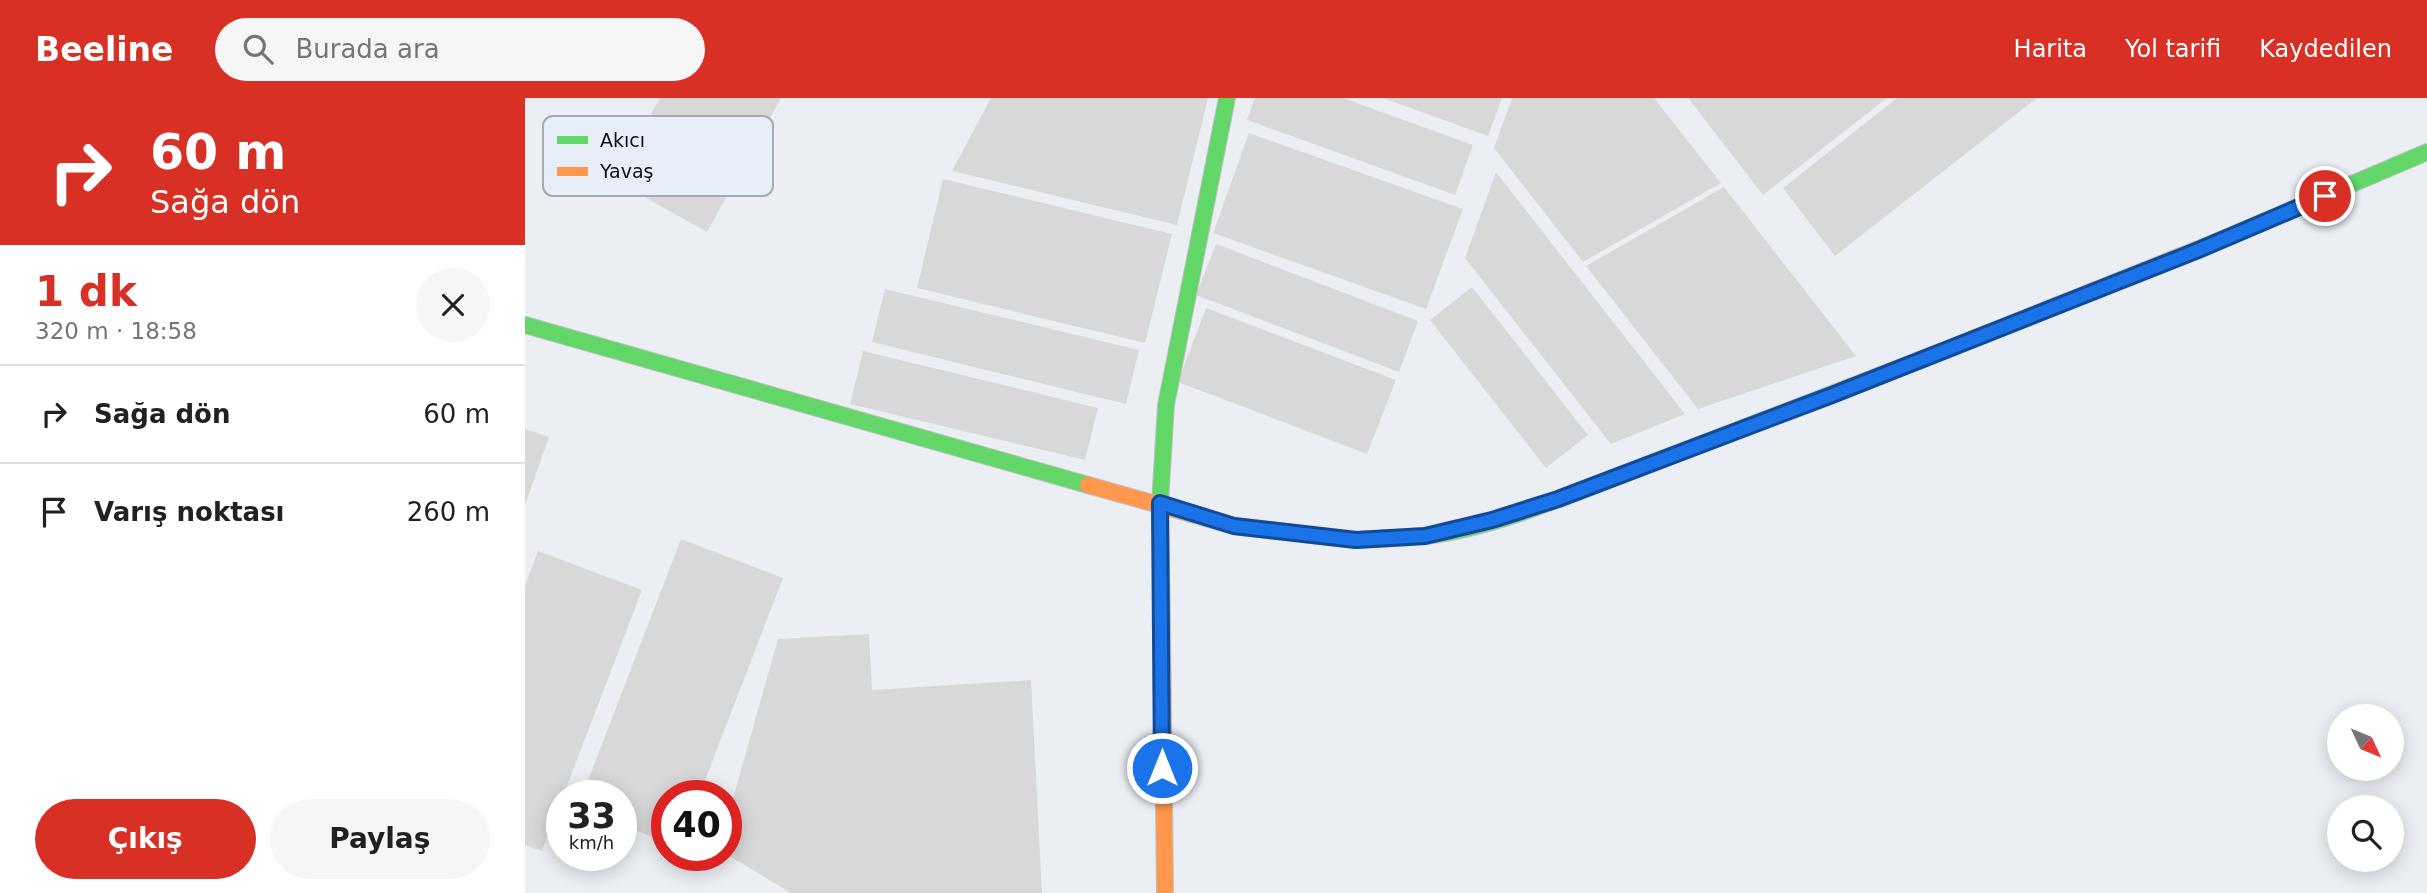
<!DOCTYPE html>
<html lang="tr">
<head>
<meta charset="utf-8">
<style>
  :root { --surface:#fff; --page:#f6f6f6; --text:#202124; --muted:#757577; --line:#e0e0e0; --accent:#d93025 }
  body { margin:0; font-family:"DejaVu Sans",sans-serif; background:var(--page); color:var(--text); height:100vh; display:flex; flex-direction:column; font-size:26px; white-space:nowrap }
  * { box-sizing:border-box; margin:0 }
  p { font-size:23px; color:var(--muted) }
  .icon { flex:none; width:38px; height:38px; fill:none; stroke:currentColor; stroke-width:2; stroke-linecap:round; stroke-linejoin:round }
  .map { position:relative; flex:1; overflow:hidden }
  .drawer { display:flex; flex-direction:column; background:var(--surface); width:525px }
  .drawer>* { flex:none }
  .guide { background:#d93025; color:#fff; overflow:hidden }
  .needle { width:46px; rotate:134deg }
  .tools { position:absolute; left:1802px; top:606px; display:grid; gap:14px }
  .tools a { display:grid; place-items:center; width:77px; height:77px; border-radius:50%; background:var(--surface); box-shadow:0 4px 18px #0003; font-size:35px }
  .speed { position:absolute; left:21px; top:682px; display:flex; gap:14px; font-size:35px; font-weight:700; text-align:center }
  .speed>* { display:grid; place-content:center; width:91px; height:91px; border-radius:50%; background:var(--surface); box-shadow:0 4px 18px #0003; line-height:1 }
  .speed small { font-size:18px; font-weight:400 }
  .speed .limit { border:10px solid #d22; background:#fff; color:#111 }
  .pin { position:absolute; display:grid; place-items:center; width:60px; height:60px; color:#fff; margin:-30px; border:4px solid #fff; border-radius:50%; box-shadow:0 2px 7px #0007 }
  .me { position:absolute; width:77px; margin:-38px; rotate:0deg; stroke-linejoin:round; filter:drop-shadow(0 0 5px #0008) }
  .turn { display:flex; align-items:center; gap:24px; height:147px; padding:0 35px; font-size:32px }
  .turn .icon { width:91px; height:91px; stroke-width:2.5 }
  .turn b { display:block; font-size:49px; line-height:60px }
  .round { display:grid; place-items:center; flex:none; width:74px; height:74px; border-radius:37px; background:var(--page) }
  .overview { display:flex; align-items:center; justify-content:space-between; height:119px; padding:0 35px }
  h1 { font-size:42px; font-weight:700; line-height:52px; color:var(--accent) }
  .cta { display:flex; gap:14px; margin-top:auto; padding:14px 35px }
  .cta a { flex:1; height:80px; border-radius:42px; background:var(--accent); color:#fff; font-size:28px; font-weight:700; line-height:80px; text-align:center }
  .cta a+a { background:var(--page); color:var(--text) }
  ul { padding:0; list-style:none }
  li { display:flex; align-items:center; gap:21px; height:98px; padding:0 35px; border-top:2px solid var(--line) }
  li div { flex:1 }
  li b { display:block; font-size:26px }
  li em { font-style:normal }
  header { display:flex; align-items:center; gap:42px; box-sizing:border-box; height:98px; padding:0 35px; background:var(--accent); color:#fff }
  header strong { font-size:33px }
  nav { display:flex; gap:38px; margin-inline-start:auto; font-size:24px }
  .search { width:490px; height:63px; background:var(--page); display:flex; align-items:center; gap:18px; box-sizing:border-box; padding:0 24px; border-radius:38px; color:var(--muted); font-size:26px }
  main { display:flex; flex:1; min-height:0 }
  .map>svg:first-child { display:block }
  .building { fill:#d8d8d9 }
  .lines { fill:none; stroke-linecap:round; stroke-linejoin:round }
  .fast-casing { stroke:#bfc2c6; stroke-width:18 }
  .slow-casing { stroke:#bfc2c6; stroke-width:18 }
  .fast { stroke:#63d668; stroke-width:16 }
  .slow { stroke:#ff974d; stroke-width:16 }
  .route-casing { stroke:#114b97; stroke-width:18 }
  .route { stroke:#1a73e8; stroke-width:12 }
  .key { fill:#e7eef8; stroke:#a6abb3; stroke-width:2 }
  .key-label { font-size:19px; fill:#0d0f13 }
</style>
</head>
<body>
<header>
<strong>Beeline</strong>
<div class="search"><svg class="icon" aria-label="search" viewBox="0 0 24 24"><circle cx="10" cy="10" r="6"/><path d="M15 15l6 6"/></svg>Burada ara</div>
<nav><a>Harita</a><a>Yol tarifi</a><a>Kaydedilen</a></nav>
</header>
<main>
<section class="drawer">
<div class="guide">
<div class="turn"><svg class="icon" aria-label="right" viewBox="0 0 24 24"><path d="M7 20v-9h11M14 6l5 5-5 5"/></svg><div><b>60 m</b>Sağa dön</div></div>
</div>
<div class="overview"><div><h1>1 dk</h1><p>320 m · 18:58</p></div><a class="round"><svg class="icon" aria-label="close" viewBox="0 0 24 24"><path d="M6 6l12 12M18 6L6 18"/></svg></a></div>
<ul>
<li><svg class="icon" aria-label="right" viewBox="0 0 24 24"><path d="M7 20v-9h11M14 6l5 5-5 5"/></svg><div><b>Sağa dön</b></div><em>60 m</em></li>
<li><svg class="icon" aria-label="arrive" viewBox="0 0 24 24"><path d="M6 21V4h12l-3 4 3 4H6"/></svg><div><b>Varış noktası</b></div><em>260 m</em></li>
</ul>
<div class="cta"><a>Çıkış</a><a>Paylaş</a></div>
</section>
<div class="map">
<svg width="1902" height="795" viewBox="0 0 1902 795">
  <rect width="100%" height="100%" fill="#ebeff4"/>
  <g class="building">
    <polygon points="135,0 256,0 182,134 89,82"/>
    <polygon points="466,0 683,0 652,127 427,73"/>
    <polygon points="730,0 818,0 948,47 930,97 722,22"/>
    <polygon points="858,0 977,0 963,38"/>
    <polygon points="987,0 1129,0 1196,85 1058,164 969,50"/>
    <polygon points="1163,0 1362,0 1238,97"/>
    <polygon points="1372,0 1512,0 1310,158 1258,90"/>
    <polygon points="724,35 938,111 901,211 688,135"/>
    <polygon points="971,74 1160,316 1086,346 940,160"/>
    <polygon points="418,81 647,136 620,245 392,190"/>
    <polygon points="1199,89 1331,258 1173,311 1061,168"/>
    <polygon points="691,146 893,223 874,274 671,197"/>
    <polygon points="947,189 1063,337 1021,370 905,222"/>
    <polygon points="360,191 614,252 601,306 347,244"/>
    <polygon points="681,210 871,282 842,356 653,284"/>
    <polygon points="338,253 573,310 560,362 325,306"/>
    <polygon points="0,331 24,339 0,407"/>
    <polygon points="156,441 258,480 174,698 142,698 142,744 96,727 96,698 57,698"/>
    <polygon points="13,453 117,492 17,753 0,747 0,488"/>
    <polygon points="344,536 347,592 506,582 517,795 266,795 201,756 201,725 253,541"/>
  </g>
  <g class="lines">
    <g class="fast-casing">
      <g id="fast">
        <polyline points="1698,141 1902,54"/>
        <polyline points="0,227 563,387"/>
        <path d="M887,439C958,435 1043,397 1109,372C1213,333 1317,293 1421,252"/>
        <polyline points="637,524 635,405 641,307 702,0"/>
      </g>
    </g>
    <g class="slow-casing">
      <g id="slow">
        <polyline points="1421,252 1698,141"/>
        <polyline points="563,387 709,428 831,442 887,439"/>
        <polyline points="637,524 640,795"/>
      </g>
    </g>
    <use href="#fast" class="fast"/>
    <use href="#slow" class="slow"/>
  </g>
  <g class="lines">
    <g class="route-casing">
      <polyline id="route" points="637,670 635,405 709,428 831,442 900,438 967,422 1033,401 1307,297 1671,153 1800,98"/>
    </g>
    <use href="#route" class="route"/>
  </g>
  <rect x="18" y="18" width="230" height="80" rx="10" class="key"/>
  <rect x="32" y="38" width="31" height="8" fill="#63d668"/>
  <rect x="32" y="69" width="31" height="9" fill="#ff974d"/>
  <g class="key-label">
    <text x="75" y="49">Akıcı</text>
    <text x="75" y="80">Yavaş</text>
  </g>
</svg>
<div class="tools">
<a><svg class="needle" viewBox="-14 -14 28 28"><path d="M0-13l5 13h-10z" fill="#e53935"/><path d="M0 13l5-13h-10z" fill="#757577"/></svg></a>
<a><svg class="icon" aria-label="search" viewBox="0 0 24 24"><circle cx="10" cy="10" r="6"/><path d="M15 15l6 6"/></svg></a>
</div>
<div class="speed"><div>33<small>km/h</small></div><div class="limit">40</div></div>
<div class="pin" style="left:1800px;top:98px;background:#d93025"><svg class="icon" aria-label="arrive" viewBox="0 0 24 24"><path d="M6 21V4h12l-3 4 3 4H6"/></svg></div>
<svg class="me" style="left:637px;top:670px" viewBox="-20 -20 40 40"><circle r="17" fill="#1a73e8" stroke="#fff" stroke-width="3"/><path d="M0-11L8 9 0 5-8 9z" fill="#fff"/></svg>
</div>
</main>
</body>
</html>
